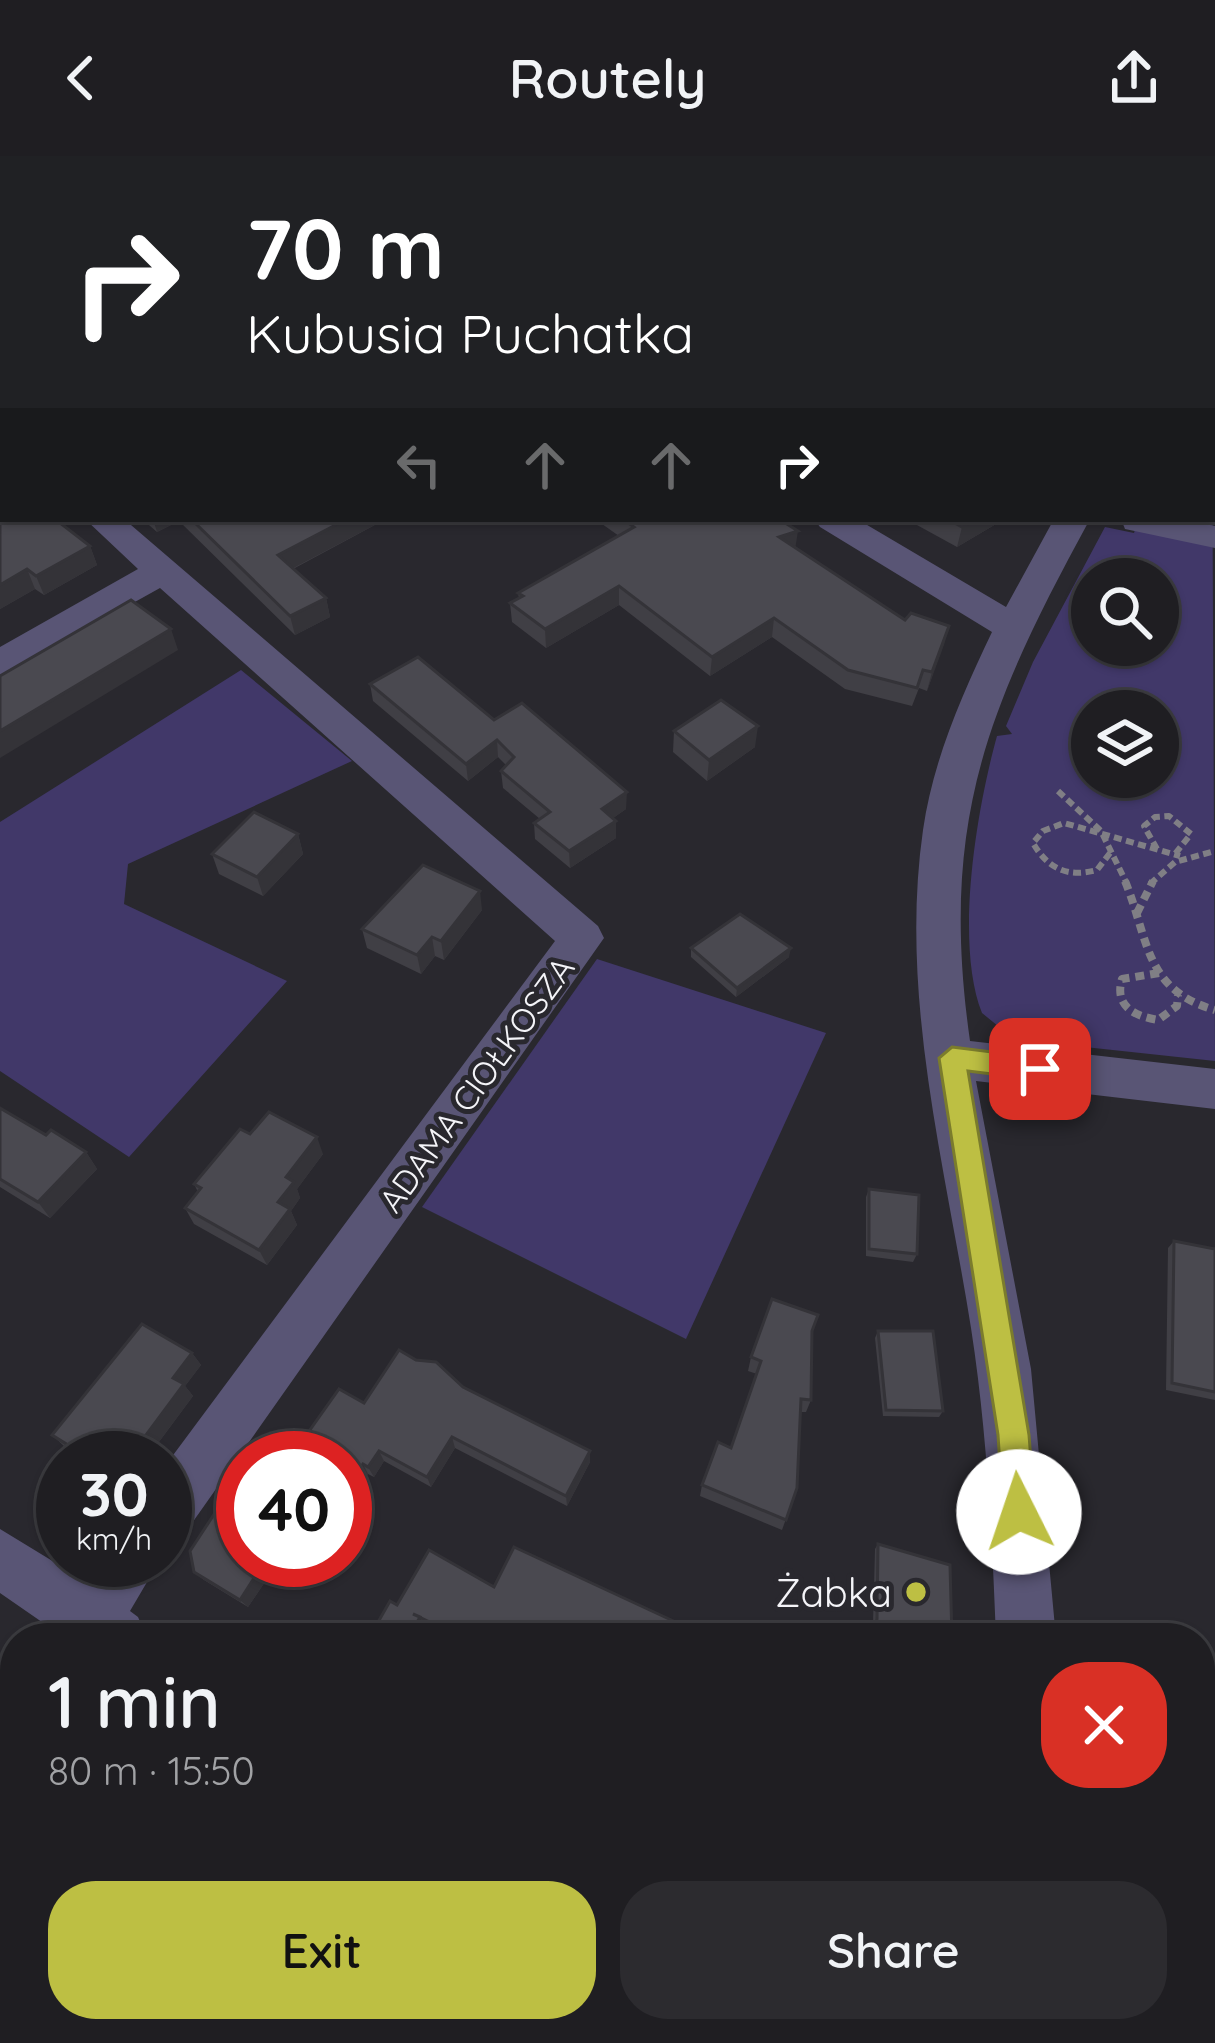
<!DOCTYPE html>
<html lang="en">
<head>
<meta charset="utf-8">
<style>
  :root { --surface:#1f1e22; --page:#2c2b2f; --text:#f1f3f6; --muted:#a1a2a5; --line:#3c3c40; --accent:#bdbf43 }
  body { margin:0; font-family:Quicksand,sans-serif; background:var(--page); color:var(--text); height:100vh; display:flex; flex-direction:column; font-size:45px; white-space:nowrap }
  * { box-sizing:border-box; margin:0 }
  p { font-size:39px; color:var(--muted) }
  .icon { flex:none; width:66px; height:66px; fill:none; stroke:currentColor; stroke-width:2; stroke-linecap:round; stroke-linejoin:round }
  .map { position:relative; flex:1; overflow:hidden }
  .sheet { position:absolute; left:0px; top:1467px; width:1215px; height:420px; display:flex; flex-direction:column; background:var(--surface); border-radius:48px 48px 0 0; box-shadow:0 3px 9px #0004,0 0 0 3px var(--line) }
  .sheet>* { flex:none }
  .guide { position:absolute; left:0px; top:0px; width:1215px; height:366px; box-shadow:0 3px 9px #0004,0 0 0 3px var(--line); background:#202124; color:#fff; overflow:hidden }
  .tools { position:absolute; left:1071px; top:402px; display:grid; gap:24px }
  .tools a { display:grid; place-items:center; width:108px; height:108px; border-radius:50%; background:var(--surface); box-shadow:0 3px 9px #0004,0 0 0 3px var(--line); font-size:60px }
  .speed { position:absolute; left:36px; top:1275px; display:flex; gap:24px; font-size:60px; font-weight:700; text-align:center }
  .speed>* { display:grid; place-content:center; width:156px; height:156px; border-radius:50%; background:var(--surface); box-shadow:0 3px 9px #0004,0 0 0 3px var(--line); line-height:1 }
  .speed small { font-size:30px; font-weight:400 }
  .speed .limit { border:18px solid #d22; background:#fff; color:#111 }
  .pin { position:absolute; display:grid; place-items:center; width:102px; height:102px; color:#fff; margin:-51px; border-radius:24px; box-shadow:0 6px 18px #0006 }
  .me { position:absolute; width:132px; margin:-66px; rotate:356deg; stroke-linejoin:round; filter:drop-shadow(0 0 9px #0008) }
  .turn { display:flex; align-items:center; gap:42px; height:252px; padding:0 48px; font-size:54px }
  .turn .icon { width:156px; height:156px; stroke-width:2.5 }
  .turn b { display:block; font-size:84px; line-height:102px }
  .lanes { display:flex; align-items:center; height:114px; padding:0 48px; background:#0003; justify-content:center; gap:60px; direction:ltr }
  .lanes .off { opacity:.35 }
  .round { display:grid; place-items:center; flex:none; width:126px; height:126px; border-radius:48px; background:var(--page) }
  .headline { display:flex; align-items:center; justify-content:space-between; height:204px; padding:0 48px }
  h1 { font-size:72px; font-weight:600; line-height:90px }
  .button { display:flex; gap:24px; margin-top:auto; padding:24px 48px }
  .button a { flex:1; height:138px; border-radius:48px; background:var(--accent); color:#111; font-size:48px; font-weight:600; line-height:138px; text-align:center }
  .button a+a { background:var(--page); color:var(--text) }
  header { display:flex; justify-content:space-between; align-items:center; height:156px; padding:0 48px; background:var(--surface); font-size:54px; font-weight:600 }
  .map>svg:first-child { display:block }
  .green { fill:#413869; fill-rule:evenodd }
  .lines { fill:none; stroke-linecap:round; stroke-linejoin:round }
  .path-far2 { stroke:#807f85; stroke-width:6; stroke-dasharray:8 4.5; stroke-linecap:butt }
  .path-far1 { stroke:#807f85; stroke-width:8; stroke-dasharray:9 6; stroke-linecap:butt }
  .path { stroke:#807f85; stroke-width:9; stroke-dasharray:12 8; stroke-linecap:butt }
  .minor { fill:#595575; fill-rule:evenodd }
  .wall { fill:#403f45 }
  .shaded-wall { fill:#343338 }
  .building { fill:#4a4950; stroke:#343338; stroke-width:3 }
  .route { fill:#bdbf43; stroke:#7b7c2c; stroke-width:3 }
  .poi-dot { fill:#bdbf43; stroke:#29282e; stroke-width:4.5 }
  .labels { text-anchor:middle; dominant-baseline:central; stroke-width:10; stroke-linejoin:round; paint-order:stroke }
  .street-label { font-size:33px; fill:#f4f4f8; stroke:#29282e }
  .near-poi-label { font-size:39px; fill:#f4f4f8; stroke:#29282e; text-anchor:end }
</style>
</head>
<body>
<header><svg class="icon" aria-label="back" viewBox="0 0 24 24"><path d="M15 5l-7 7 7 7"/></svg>Routely<svg class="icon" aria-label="share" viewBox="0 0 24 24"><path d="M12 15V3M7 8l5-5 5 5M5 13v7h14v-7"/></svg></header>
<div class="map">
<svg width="1215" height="1887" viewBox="0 0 1215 1887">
  <rect width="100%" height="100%" fill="#29282e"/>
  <g class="green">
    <path d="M1212,243L1215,905L1029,885L1009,879L982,857C954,786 977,652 997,580L1012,578L1006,570L1033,506L1105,371L1134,377L1138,363H1212ZM1092,423H1158V489H1092ZM1092,555H1158V621H1092Z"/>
    <polygon points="241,514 352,605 128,708 124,748 287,825 129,1001 0,915 0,666"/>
    <polygon points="597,803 826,877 686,1183 422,1051"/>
    <polygon points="1200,1757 1215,1767 1215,1887 1195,1887 1203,1824"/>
  </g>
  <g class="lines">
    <g class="path-far2">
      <polyline points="1058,635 1101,675 1127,728"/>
      <polyline points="1157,693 1144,670 1155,661 1169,660 1191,678 1175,698"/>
      <path d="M1110,697L1097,714C1068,722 1048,713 1033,687L1043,675L1064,667L1180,700"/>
      <polyline points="1150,728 1175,706 1215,695"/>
    </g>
    <g class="path-far1">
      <path d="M1125,725C1149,783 1144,834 1215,854"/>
      <polyline points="1137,757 1153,725"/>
      <path d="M1159,817L1122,823C1114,850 1134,860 1158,864L1177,850L1178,839"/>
    </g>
    <polyline class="path" points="164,1474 179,1482"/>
    <g class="minor">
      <polygon points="186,0 219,0 183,3"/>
      <polygon points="227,0 257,0 260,3 230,3"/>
      <polygon points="988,0 1019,0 1022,3 991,3"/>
      <rect x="1185" y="0" width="28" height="3"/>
      <rect x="1212" y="48" width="3" height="17"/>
      <polygon points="0,261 3,262 3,284 0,283"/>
      <polygon points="85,363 124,363 598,770 604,782 185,1377 165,1386 165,1310 555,785 160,432 0,521 0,491 138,413"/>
      <path d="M814,363H857L1006,451L1054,363H1090C987,552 939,666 970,885L1215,913V953L976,925L1031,1213L1056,1482H996C992,1378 987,1275 971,1172C945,1008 899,841 923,674C933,604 962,539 992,476L820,371Z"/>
      <polygon points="1121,363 1181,363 1215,370 1215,392 1125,373"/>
      <polygon points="0,1373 82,1423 95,1404 160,1404 130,1455 138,1461 147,1482 65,1482 0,1437"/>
      <polygon points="1200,1676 1215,1683 1215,1749 1200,1742"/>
      <polygon points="15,1765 15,1852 0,1858 0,1772"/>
      <polygon points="901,1872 998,1872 1004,1887 907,1887"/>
      <polygon points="1008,1872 1076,1872 1077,1887 1009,1887"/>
    </g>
  </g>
  <g class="wall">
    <polygon points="0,0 185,0 190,3 3,4"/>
    <polygon points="314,0 988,0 988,3 318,3"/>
    <polygon points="0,321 90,390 97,409 44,439 35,433 0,453"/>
    <polygon points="142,363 386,363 293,413 326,442 330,461 295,479 179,365 157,376"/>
    <polygon points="595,363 779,363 796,391 905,464 949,470 927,535 919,532 912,550 845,533 772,481 710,520 619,449 546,492 512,466 510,447 519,442 518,437 619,380"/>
    <polygon points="906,363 997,363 996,368 957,391"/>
    <polygon points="370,528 494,564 626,653 613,662 616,665 616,682 570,712 535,683 534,667 540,663 503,632 501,615 506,609 498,601 468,625 373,545"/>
    <polygon points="674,575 755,591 707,625 673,596"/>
    <polygon points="298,678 303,698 263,740 219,718 212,698"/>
    <polygon points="482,754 444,804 435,800 421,818 367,792 362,773"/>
    <polygon points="691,792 789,801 736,841 691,801"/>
    <polygon points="0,952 46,979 86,996 97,1013 50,1062 0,1031"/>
    <polygon points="250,978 323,998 297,1033 300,1042 291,1055 297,1069 267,1109 194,1068 185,1052 198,1036 194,1028"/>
    <polygon points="869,1033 917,1098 913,1106 866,1100 866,1041"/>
    <polygon points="1174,1085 1214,1093 1215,1091 1215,1244 1166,1234 1168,1092"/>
    <polygon points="878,1175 943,1255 939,1261 883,1260 875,1182"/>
    <polygon points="812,1176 811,1244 806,1256 800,1256 797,1332 782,1374 700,1340 702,1329 731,1292 757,1218 748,1215 751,1201"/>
    <polygon points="192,1197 201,1209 185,1230 193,1240 147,1302 83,1302 64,1290 52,1279"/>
    <polygon points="463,1231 590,1295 590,1306 567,1350 455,1292 431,1331 384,1305 374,1321 368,1318 345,1355 364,1247"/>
    <polygon points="878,1388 952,1482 869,1482 873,1468 875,1393"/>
    <polygon points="243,1404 299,1404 286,1425 271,1417 248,1451 204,1424 194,1416"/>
    <polygon points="494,1431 710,1482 448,1482 425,1471 420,1482 397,1449"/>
  </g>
  <g class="shaded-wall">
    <polygon points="3,189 3,211 0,213 0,190"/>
    <polygon points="153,363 179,363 179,365 157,376"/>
    <polygon points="347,363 386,363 282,418 278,399"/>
    <polygon points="976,363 997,363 996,368 957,391 962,371"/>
    <polygon points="798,375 795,394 779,381"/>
    <polygon points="90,390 97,409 44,439 36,420"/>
    <polygon points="27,413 35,433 0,453 0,429"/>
    <polygon points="619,430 619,449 546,492 545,473"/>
    <polygon points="326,442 330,461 295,479 290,460"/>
    <polygon points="774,462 772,481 710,520 712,501"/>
    <polygon points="949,470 944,489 927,535 932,516"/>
    <polygon points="171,473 178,494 0,602 0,575"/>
    <polygon points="758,570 755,591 707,625 709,604"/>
    <polygon points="497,584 498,601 468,625 466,608"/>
    <polygon points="627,636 626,653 602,670 602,653"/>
    <polygon points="616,665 616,682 570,712 569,695"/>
    <polygon points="298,678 303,698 263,740 257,721"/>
    <polygon points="480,735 482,754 444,804 441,785"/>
    <polygon points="432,781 435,800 421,818 417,799"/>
    <polygon points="791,792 789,801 736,841 737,832"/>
    <polygon points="317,981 323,998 297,1033 300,1042 291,1055 297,1069 267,1109 259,1094 286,1021"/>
    <polygon points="86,996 97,1013 50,1062 38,1046"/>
    <polygon points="192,1197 201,1209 185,1230 193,1240 147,1302 129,1302 173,1222"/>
    <polygon points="452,1281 455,1292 431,1331 427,1321"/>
    <polygon points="379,1295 384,1305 374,1321 368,1311"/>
    <polygon points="590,1295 590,1306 567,1350 566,1340"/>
    <polygon points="363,1308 368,1318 345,1355 345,1336"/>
    <polygon points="286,1404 299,1404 286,1425 278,1417"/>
    <polygon points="263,1408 271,1417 248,1451 240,1444"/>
    <polygon points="420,1461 425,1471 420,1482 408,1482"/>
    <polygon points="15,1682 15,1704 2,1702 0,1706 0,1696"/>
    <polygon points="355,1872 364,1872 358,1887 349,1887"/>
  </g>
  <g class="building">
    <polygon points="18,0 185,0 190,3 17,3 21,2"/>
    <polygon points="334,0 947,0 953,3 338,3"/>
    <polygon points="1102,0 1158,0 1157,3 1102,3"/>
    <polygon points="3,8 3,189 0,190 0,10"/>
    <polygon points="0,321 3,323 3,363 55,363 90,390 36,420 27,413 0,429"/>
    <polygon points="191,363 347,363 278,399 326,442 290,460"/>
    <polygon points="623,363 779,363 798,375 779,381 905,464 911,457 949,470 932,516 923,514 917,532 848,514 774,462 712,501 619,430 545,473 510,447 523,440 518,437 634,371"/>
    <polygon points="948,363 976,363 962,371"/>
    <polygon points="131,444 171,473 0,575 0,520"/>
    <polygon points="418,501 494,564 522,547 627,636 602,653 616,665 569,695 534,667 550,656 501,615 514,601 497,584 466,608 370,528"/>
    <polygon points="721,544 758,570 709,604 674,575"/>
    <polygon points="254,656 298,678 257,721 212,698"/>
    <polygon points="423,709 480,735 441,785 432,781 417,799 362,773"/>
    <polygon points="740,758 791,792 737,832 691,792"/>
    <polygon points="0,952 46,979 51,974 86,996 38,1046 0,1023"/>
    <polygon points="269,956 317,981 286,1021 294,1026 278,1046 290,1053 259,1094 185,1052 201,1032 194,1028 240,973 250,978"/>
    <polygon points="869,1033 919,1039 917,1098 869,1093"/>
    <polygon points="1174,1085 1215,1093 1215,1236 1172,1227"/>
    <polygon points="772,1143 818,1159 812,1175 811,1244 801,1243 797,1332 786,1364 702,1329 718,1286 731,1292 761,1205 751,1201"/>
    <polygon points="142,1168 192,1197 173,1222 184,1228 129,1302 89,1302 52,1279"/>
    <polygon points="878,1175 933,1175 943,1255 886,1254"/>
    <polygon points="399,1194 416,1204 436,1206 463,1231 590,1295 566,1340 452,1281 427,1321 379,1295 368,1311 363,1308 345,1336 345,1302 290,1302 339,1233 364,1247"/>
    <polygon points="258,1291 277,1302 251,1302"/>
    <polygon points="243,1314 243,1404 286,1404 278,1417 263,1408 240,1444 194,1416 190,1395"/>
    <polygon points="878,1388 950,1409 952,1482 872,1482 877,1463"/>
    <polygon points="514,1391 710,1482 463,1482 413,1458 420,1461 408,1482 369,1482 390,1445 397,1449 429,1394 494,1431"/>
    <polygon points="15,1574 15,1682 2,1702 0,1701 0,1581 8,1586"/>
    <polygon points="236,1872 355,1872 349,1887 243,1887 232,1879"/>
    <polygon points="455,1872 570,1872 564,1887 449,1887"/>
    <polygon points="763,1873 792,1887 759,1887"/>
  </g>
  <polygon class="route" points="952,891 1040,902 1053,913 1040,924 968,915 1029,1279 1035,1356 1030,1367 1019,1372 1007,1367 1003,1356 998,1279 939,902"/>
  <circle class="poi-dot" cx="916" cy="1436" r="12"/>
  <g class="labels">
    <g class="street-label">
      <text transform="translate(476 928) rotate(-54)">ADAMA CIOŁKOSZA</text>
    </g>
    <g class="near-poi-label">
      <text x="892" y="1436">Żabka</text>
    </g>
  </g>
</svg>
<div class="tools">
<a><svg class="icon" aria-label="search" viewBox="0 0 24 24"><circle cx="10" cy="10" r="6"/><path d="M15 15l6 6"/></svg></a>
<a><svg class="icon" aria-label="layers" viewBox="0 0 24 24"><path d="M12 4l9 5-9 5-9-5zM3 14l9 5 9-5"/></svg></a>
</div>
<div class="speed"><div>30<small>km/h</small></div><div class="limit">40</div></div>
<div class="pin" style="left:1040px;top:913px;background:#d93025"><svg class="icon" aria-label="arrive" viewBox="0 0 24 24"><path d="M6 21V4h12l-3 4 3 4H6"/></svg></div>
<svg class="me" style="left:1019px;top:1356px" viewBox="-20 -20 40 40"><circle r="19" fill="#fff"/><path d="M0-13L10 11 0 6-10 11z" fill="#bdbf43"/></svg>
<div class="guide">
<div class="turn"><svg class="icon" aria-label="right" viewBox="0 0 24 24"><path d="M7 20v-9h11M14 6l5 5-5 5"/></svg><div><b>70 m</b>Kubusia Puchatka</div></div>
<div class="lanes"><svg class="icon off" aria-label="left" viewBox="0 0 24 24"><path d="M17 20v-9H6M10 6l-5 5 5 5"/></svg><svg class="icon off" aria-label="ahead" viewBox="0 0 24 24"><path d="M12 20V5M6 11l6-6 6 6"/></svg><svg class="icon off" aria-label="ahead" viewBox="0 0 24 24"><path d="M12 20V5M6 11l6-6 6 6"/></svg><svg class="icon" aria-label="right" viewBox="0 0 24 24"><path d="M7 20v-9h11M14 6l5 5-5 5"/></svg></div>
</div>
<section class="sheet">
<div class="headline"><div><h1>1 min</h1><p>80 m · 15:50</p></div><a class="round" style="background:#d93025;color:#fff"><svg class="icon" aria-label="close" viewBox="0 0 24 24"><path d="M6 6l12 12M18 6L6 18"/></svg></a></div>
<div class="button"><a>Exit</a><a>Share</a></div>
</section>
</div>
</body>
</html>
